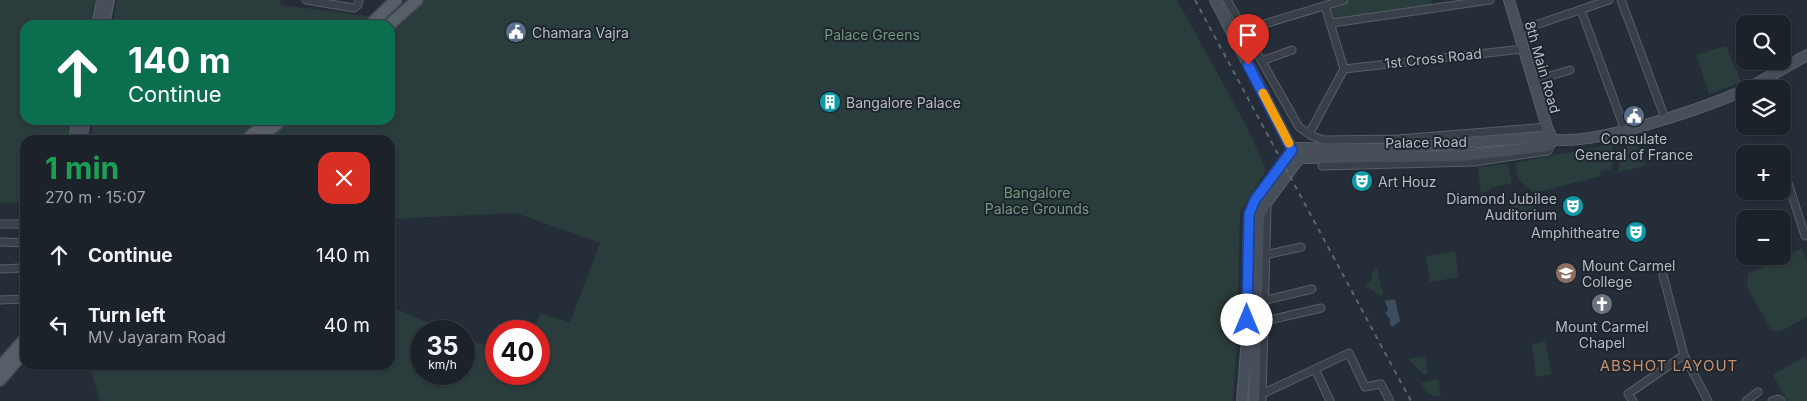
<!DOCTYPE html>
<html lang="en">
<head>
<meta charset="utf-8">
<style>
  :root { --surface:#1c222a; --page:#252a32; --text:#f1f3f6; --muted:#a0a4a8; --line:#3a3f47 }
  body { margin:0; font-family:Inter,sans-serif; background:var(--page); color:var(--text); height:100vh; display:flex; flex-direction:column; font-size:19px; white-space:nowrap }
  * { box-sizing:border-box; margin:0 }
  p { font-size:16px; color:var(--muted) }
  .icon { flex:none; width:28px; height:28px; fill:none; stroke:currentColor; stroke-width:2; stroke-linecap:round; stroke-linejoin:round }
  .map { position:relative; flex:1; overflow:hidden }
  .panel { position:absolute; left:20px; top:135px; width:375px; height:235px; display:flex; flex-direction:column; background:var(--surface); border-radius:15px; box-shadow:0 1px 4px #0004,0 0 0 1px var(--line) }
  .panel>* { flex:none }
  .hud { position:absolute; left:20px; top:20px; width:375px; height:105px; border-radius:15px; box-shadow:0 1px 4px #0004,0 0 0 1px var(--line); background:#0b6e4f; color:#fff; overflow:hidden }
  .buttons { position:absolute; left:1736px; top:15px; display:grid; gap:10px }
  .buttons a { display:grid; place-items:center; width:55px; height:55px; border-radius:10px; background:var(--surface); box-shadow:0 1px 4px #0004,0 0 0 1px var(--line); font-size:25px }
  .speed { position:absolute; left:410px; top:320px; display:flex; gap:10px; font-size:25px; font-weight:700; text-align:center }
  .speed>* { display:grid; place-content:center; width:65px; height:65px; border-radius:50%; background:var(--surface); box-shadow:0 1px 4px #0004,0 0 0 1px var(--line); line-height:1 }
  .speed small { font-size:12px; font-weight:400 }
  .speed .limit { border:8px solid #d22; background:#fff; color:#111 }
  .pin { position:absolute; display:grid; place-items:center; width:42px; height:42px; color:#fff; margin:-51px -21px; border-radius:50% 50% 50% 0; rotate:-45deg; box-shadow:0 0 5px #0007 }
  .pin .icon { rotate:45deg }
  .me { position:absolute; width:55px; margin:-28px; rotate:0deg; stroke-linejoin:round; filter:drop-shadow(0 0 4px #0008) }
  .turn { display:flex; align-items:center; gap:18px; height:105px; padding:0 25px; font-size:22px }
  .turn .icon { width:65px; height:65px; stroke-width:2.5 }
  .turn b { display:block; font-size:35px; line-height:42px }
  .round { display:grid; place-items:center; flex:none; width:52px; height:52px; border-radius:15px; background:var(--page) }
  .head { display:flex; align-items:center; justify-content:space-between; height:85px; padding:0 25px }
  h1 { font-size:30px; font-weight:700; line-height:38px; color:#1e9e55 }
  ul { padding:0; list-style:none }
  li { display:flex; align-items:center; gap:15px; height:70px; padding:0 25px }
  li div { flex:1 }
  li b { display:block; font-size:19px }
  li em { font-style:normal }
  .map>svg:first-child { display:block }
  .green { fill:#2a3c3b }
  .water { fill:#3d4d5f }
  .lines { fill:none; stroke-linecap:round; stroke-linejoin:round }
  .street-casing { stroke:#575e66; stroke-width:9 }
  .secondary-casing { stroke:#575e66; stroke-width:12 }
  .primary-casing { stroke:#424951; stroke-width:14 }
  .street { stroke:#394049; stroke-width:7 }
  .secondary { stroke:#474f5b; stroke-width:10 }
  .primary { stroke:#575f68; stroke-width:11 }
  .rail { stroke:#5b646f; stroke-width:2; stroke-dasharray:5 5; stroke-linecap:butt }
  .route-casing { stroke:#184099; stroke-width:12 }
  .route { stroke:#2563eb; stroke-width:9 }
  .slow { stroke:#f59e0b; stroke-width:9 }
  .labels { text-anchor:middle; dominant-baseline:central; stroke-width:4; stroke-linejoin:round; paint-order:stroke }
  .poi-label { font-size:14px; fill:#b4bbc4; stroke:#1e252d; text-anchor:start }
  .park-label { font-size:14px; fill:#75977c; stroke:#1e252d }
  .street-label { font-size:14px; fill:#b4bbc4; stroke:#1e252d }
  .neighbourhood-label { font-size:15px; letter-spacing:1px; fill:#c5906e; stroke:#1e252d }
</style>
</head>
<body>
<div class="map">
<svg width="1807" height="401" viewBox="0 0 1807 401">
  <rect width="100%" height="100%" fill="#252e38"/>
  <g class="green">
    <polygon points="0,0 95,0 90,25 25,25 25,120 72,120 68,140 25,140 25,202 0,203"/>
    <polygon points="117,0 281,0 280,5 369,16 359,25 112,25"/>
    <polygon points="426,0 1177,0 1248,129 1266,170 1240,213 1237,338 1233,401 100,401 92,374 85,365 390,365 390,307 450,331 421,331 421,374 464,374 464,337 496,350 496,374 539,374 539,331 533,331 541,313 570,323 600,243 516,213 390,219 390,140 268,140 290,120 390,120 390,32"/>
    <polygon points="1347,0 1431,0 1433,7 1333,23 1327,6"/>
    <polygon points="1726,46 1741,82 1709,94 1696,55"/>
    <polygon points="94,120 257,120 236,140 90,140"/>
    <polygon points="1637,139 1646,166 1618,172 1620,154 1626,154 1626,141"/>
    <polygon points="1612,144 1614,158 1611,169 1600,171 1601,176 1534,193 1518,179 1515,163"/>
    <polygon points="1508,164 1512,183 1490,188 1490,191 1481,193 1478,167"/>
    <polygon points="1516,194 1535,207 1536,211 1516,215 1512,195"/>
    <polygon points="1802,248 1807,261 1807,317 1779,332 1772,331 1747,287 1748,274"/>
    <polygon points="1455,251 1459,277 1430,282 1426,256"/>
    <polygon points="1377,268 1383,295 1381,296 1365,286 1371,280 1373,269"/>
    <polygon points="1545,341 1552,374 1536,377 1532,344"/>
    <polygon points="1425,356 1428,374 1424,375 1408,359"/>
    <polygon points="1805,356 1807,359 1807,401 1787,401 1773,375"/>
    <path d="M1438,379L1441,396C1430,398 1426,392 1421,383Z"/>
  </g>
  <polygon class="water" points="1395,299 1400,321 1393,327 1390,325 1390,319 1385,313 1388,310 1385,301"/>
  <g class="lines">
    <g class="street-casing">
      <g id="street">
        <polyline points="306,0 354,8 358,5 359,0"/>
        <polyline points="1227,0 1299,127 1312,136 1324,140 1398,139 1547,127"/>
        <polyline points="1621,0 1665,118"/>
        <polyline points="1581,10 1625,130"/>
        <polyline points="1332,23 1490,0"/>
        <polyline points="1244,30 1344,0"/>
        <polyline points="1518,31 1609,0"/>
        <polyline points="1262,61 1292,50"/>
        <polyline points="1344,69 1523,49"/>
        <polyline points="1533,81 1570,70"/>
        <polyline points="1309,134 1344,69 1325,6"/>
        <polyline points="1322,166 1474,162 1548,151 1551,144"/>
        <polyline points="1783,167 1805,236 1807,235"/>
        <polyline points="0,224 25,224"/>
        <polyline points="0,242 25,243"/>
        <polyline points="1265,255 1301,247"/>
        <polyline points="0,269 21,268"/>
        <polyline points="1663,275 1684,355 1708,401"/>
        <polyline points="0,300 25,299"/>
        <polyline points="1266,300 1312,289"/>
        <polyline points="1265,321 1321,308"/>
        <polyline points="1315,369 1330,401"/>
        <polyline points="1262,394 1349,353 1365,387 1381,384 1390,401"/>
        <polyline points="1262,401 1267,207"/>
        <polyline points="1633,401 1628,394 1684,355"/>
        <polyline points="1746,401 1758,392"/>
        <polyline points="1772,401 1778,399 1781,401"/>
      </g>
    </g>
    <g class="secondary-casing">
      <g id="secondary">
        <polyline points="1215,0 1295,155"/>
        <polyline points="1509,0 1547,127 1553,141"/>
        <polyline points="97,25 102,0"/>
        <polyline points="104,25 109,0"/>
        <polyline points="1747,89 1807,55"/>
        <polyline points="74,140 78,120"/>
        <polyline points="81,140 85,120"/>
        <polyline points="1298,160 1303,158 1463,156 1547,146 1553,141"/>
        <path d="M1242,401L1247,338L1249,214L1255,200L1292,150L1298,148L1384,149L1544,137C1581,152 1706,107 1745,90"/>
        <polyline points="1254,401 1259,216 1264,206 1298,160"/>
      </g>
    </g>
    <g class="primary-casing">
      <g id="primary">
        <polyline points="370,25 396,0"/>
        <polyline points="389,25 417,0"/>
        <polyline points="246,140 268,120"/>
        <polyline points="259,140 281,120"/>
        <polyline points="0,367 25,339"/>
        <polyline points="0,380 25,351"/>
      </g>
    </g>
    <use href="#street" class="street"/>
    <use href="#secondary" class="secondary"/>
    <use href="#primary" class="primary"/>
    <polyline class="rail" points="1195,0 1411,401"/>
  </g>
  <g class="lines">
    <g class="route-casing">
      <polyline id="route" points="1247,320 1249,214 1255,200 1292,150 1248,65"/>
    </g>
    <use href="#route" class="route"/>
    <polyline class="slow" points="1263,93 1289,143"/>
  </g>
  <defs>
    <g id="civic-disc" transform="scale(1.125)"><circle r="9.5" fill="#5c6f8a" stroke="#1e252d"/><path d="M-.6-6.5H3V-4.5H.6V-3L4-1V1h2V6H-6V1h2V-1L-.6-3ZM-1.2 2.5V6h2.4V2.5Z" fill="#fff"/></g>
    <g id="building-disc" transform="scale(1.125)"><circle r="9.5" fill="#0f9aa8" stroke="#1e252d"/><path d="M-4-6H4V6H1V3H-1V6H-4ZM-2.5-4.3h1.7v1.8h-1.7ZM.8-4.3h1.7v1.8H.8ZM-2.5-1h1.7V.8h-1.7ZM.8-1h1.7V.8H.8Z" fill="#fff"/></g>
    <g id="theatre-disc" transform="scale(1.125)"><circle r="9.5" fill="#0f9aa8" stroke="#1e252d"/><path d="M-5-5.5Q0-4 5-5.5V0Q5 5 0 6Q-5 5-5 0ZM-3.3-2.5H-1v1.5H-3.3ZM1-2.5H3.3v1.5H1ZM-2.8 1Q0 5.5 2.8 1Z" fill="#fff"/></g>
    <g id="university-disc" transform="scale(1.125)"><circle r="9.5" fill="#8d6e63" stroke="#1e252d"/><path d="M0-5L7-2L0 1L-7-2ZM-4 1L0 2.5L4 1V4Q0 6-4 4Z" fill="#fff"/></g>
    <g id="church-disc" transform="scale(1.125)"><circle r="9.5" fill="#6b7280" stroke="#1e252d"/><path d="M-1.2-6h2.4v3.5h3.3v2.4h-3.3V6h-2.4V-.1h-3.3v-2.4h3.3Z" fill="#fff"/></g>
  </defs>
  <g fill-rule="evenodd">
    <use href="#civic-disc" x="516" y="32"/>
    <use href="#building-disc" x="830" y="102"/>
    <use href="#civic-disc" x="1634" y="116"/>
    <use href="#theatre-disc" x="1362" y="181"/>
    <use href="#theatre-disc" x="1573" y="206"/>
    <use href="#theatre-disc" x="1636" y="232"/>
    <use href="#university-disc" x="1566" y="273"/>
    <use href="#church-disc" x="1602" y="304"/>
  </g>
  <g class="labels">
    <g class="poi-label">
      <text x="532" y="32">Chamara Vajra</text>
      <text x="846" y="102">Bangalore Palace</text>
      <text x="1634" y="138" text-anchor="middle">Consulate<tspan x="1634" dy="16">General of France</tspan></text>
      <text x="1378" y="181">Art Houz</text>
      <text x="1557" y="198" text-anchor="end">Diamond Jubilee<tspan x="1557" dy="16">Auditorium</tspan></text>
      <text x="1620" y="232" text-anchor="end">Amphitheatre</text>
      <text x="1582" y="265">Mount Carmel<tspan x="1582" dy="16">College</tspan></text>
      <text x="1602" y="326" text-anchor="middle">Mount Carmel<tspan x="1602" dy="16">Chapel</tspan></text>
    </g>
    <g class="park-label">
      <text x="872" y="34">Palace Greens</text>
      <text x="1037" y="192">Bangalore<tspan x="1037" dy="16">Palace Grounds</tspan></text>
    </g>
    <g class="street-label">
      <text transform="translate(1433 58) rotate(-6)">1st Cross Road</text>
      <text transform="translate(1543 67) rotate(74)">8th Main Road</text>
      <text transform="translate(1426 142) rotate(-1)">Palace Road</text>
    </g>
    <g class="neighbourhood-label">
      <text x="1669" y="365">ABSHOT LAYOUT</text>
    </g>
  </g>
</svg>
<div class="buttons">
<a><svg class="icon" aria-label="search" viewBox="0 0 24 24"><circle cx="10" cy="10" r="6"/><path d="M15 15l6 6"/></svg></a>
<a><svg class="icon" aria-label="layers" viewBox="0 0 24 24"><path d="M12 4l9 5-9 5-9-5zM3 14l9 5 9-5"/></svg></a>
<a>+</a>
<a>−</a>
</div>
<div class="speed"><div>35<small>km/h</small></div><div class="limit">40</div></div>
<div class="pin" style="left:1248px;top:65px;background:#d93025"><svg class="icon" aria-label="arrive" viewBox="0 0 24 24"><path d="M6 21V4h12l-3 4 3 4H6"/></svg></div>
<svg class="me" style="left:1247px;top:320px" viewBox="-20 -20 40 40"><circle r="19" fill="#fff"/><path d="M0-13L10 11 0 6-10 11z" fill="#2563eb"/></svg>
<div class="hud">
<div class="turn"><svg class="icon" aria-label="ahead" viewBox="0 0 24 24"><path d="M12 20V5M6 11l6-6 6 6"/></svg><div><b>140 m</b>Continue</div></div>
</div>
<section class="panel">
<div class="head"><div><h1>1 min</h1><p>270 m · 15:07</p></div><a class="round" style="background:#d93025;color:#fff"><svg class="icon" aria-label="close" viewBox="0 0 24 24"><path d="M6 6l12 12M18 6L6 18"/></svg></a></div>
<ul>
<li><svg class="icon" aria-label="ahead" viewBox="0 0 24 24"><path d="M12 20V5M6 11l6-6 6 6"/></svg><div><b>Continue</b></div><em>140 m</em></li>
<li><svg class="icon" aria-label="left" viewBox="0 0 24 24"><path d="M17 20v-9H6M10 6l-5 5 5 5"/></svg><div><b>Turn left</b><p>MV Jayaram Road</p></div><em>40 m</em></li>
</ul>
</section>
</div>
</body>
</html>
